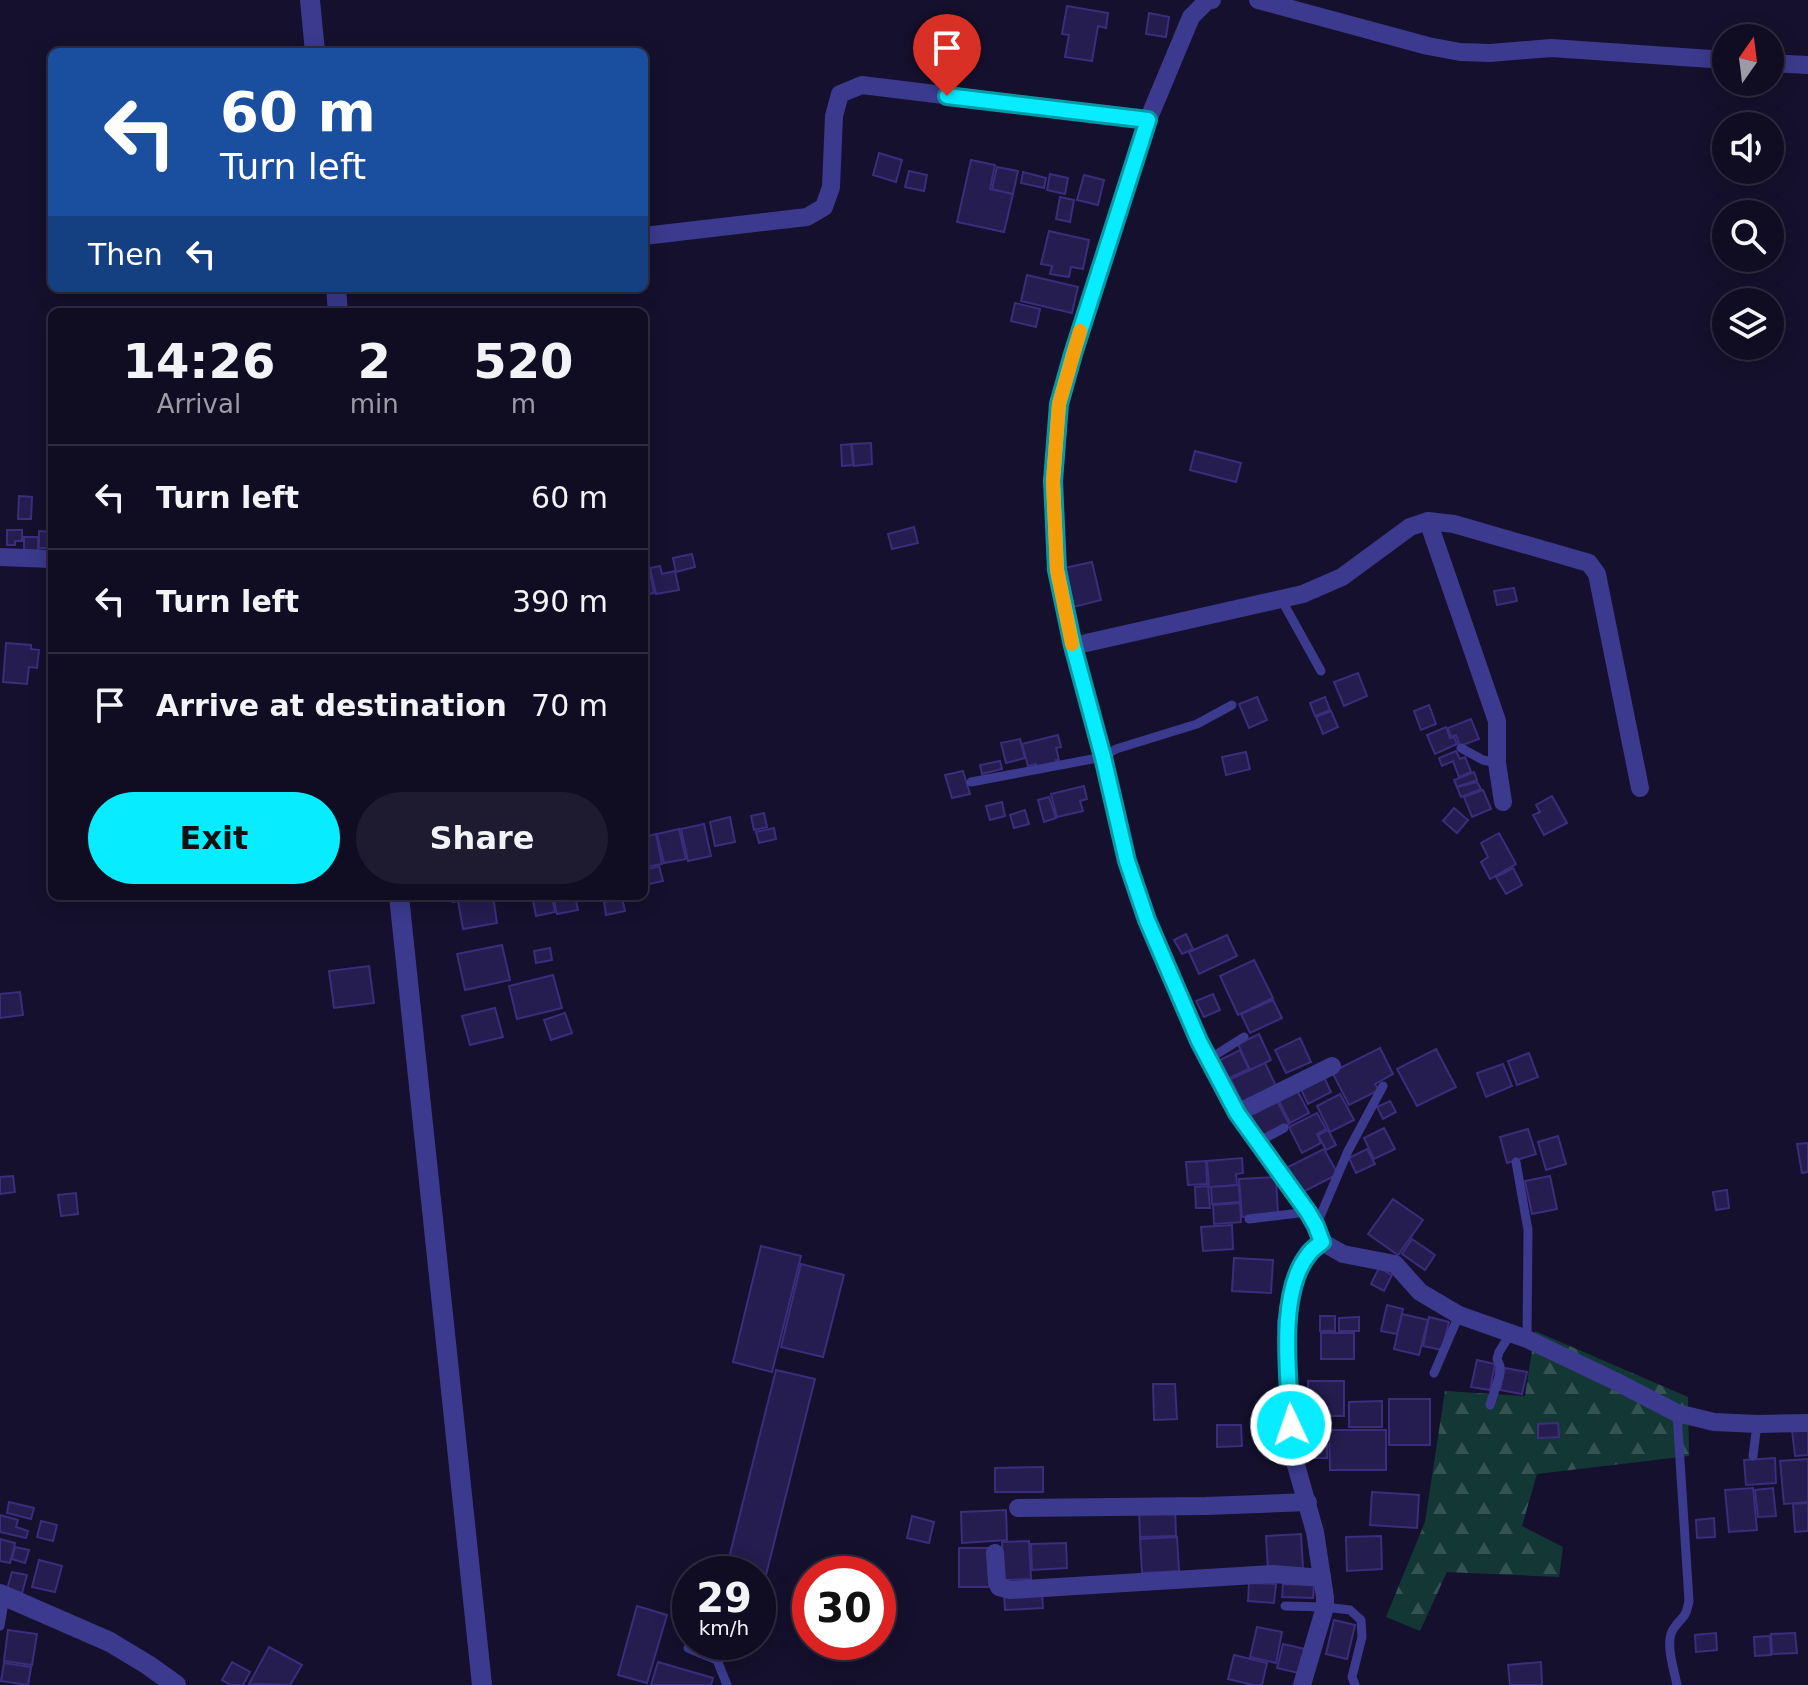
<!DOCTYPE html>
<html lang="en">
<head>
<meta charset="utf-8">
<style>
  :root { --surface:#100c22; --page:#1e1a2f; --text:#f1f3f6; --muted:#9c9ba5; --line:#302c40; --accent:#08ecff }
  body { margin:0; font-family:"DejaVu Sans",sans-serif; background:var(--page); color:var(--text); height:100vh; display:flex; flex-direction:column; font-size:30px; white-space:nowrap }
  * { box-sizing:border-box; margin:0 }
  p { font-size:26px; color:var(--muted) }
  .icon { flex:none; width:44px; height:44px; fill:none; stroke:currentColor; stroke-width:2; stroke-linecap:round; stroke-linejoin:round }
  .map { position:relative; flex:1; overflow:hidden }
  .side { position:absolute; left:48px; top:308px; width:600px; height:592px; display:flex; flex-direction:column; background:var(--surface); border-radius:12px; box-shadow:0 4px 20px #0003,0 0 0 2px var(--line) }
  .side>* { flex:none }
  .guide { position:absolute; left:48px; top:48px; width:600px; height:244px; border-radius:12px; box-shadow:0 4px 20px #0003,0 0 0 2px var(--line); background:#1a4fa0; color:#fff; overflow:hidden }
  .needle { width:52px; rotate:14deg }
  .fabs { position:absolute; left:1712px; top:24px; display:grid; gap:16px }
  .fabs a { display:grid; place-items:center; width:72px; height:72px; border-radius:50%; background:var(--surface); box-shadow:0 4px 20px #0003,0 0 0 2px var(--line); font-size:40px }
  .speed { position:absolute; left:672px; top:1556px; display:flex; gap:16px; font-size:40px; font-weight:700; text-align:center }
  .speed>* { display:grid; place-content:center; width:104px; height:104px; border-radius:50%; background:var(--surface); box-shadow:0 4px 20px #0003,0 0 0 2px var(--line); line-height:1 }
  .speed small { font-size:20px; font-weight:400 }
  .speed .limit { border:12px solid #d22; background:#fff; color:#111 }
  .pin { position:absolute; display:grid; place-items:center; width:68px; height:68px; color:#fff; margin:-82px -34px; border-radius:50% 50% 50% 0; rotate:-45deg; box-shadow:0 0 8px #0007 }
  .pin .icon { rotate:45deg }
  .me { position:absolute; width:88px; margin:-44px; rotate:357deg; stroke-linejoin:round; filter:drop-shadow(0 0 6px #0008) }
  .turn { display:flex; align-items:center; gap:28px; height:168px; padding:0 40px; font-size:36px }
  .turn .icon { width:104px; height:104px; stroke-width:2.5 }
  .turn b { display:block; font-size:56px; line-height:68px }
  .then { display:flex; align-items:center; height:76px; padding:0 40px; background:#0003; gap:16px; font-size:30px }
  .eta { display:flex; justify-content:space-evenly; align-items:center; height:136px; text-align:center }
  .eta b { font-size:48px; font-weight:700; line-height:56px }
  .button { display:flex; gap:16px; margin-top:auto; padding:16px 40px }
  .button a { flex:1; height:92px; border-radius:48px; background:var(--accent); color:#111; font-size:32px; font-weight:700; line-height:92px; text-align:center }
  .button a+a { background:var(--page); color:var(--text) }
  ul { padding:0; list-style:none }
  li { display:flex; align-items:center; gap:24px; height:104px; padding:0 40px; border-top:2px solid var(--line) }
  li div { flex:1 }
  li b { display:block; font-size:30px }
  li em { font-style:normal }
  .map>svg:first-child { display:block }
  .forest { fill:url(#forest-firs) }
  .building { fill:#251c4f; stroke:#3b2d7c; stroke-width:2 }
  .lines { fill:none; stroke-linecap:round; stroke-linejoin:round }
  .service { stroke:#3b3a8e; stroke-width:9 }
  .minor { stroke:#3b3a8e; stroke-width:18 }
  .tertiary { stroke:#3b3a8e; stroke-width:20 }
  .route-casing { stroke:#0599a6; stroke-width:20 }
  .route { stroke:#08ecff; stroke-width:14 }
  .slow { stroke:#f59e0b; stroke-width:14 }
</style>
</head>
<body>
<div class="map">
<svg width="1808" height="1685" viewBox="0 0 1808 1685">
  <defs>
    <pattern id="forest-firs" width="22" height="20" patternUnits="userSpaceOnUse" patternTransform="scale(2)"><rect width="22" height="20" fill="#133735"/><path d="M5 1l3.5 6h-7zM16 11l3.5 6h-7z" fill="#355353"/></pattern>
  </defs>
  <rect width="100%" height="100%" fill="#15102d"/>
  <polygon class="forest" points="1535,1331 1688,1397 1689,1456 1537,1474 1522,1526 1563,1547 1559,1577 1447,1572 1420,1631 1386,1617 1425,1522 1445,1391 1525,1396"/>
  <g class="building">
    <polygon points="1067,6 1108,13 1106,28 1098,26 1092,61 1065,57 1069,35 1062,34"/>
    <polygon points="1149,13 1169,17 1166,37 1146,34"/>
    <polygon points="879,153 902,160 896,182 873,175"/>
    <polygon points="971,160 995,165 990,189 1013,194 1004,232 957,222"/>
    <polygon points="997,167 1018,171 1013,194 992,189"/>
    <polygon points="909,171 927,175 924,191 905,187"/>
    <polygon points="1023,172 1046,178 1044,188 1021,183"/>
    <polygon points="1050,174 1068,178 1065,194 1047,190"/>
    <polygon points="1084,175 1104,180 1098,205 1077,200"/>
    <polygon points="1060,197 1074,200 1070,222 1056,219"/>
    <polygon points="1049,231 1089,240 1083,269 1071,267 1069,277 1050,274 1052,266 1041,264"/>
    <polygon points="1027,275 1078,287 1072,313 1021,301"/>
    <polygon points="1015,303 1040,309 1036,327 1011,321"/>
    <polygon points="871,443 872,464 854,466 852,444"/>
    <polygon points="851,444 853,465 842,466 841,445"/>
    <polygon points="1195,451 1241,463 1236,482 1190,470"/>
    <polygon points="19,496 32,497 31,519 18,519"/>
    <polygon points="914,527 918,543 892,549 888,534"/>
    <polygon points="7,530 22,530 22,541 15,541 15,545 7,545"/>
    <polygon points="39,531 51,532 52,548 39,548"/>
    <polygon points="24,537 38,537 38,552 24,551"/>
    <polygon points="692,554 695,567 676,572 673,558"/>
    <polygon points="1092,562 1101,600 1073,607 1064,568"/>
    <polygon points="649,566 654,593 644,595 644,567"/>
    <polygon points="660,566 662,574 675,571 679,590 656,594 650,568"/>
    <polygon points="1514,588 1517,601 1497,605 1494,591"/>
    <polygon points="6,643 31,645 31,649 39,650 37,668 29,667 27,684 3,682"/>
    <polygon points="1358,673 1367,696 1344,706 1334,682"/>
    <polygon points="1257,697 1267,720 1249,728 1239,704"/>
    <polygon points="1325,697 1330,710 1315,716 1310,703"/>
    <polygon points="1429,705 1436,724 1421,730 1414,711"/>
    <polygon points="1331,711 1338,727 1323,734 1316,717"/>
    <polygon points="1471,719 1479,739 1460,746 1456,735 1451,737 1448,728"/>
    <polygon points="1446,727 1450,738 1454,737 1457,744 1435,754 1427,735"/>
    <polygon points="1058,735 1061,747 1056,748 1059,760 1056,760 1057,764 1037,769 1036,764 1028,766 1022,744"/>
    <polygon points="1020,739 1025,758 1006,763 1001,743"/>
    <polygon points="1456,751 1460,759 1465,757 1471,772 1459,777 1453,761 1442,766 1439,758"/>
    <polygon points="1246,752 1250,769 1226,775 1222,757"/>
    <polygon points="1000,761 1002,769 982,774 980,765"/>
    <polygon points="963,771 970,794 952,798 945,775"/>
    <polygon points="1474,772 1477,780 1457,787 1454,780"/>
    <polygon points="1477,782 1481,789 1461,797 1457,787"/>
    <polygon points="1084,786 1087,799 1080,801 1083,811 1057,817 1051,794"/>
    <polygon points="1483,790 1491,809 1472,817 1464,797"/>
    <polygon points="1552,796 1567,823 1544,835 1533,815 1540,812 1536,805"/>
    <polygon points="1049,797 1056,818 1044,822 1038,800"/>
    <polygon points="1002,802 1005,816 990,820 986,806"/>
    <polygon points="1454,808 1468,820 1457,833 1443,821"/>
    <polygon points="1025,810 1029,824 1014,828 1010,815"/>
    <polygon points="764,813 767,827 754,830 751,816"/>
    <polygon points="730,817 735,842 715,846 710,822"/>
    <polygon points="704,824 711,856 688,861 681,829"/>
    <polygon points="774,828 776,839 759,843 756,832"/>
    <polygon points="679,829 686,859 664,863 657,834"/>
    <polygon points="1499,833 1516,864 1490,879 1481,862 1488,857 1481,843"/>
    <polygon points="656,834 662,864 644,867 644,837"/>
    <polygon points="659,866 663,881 644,885 644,870"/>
    <polygon points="1513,868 1522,885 1506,894 1496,877"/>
    <polygon points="452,896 493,896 497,923 463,929 458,901 453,902"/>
    <polygon points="532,896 552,896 555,912 536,916"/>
    <polygon points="553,896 575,896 578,910 557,914"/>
    <polygon points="622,898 625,911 606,915 604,902"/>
    <polygon points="1186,934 1193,949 1182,954 1174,940"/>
    <polygon points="1227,935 1237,956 1199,974 1189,952"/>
    <polygon points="502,945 510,980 465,990 457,954"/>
    <polygon points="550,948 552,960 536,963 534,951"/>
    <polygon points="1254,960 1273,998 1238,1015 1220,976"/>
    <polygon points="369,966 374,1003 334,1008 329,971"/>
    <polygon points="553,975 562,1008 517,1019 509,986"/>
    <polygon points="20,992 23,1015 0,1018 0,994"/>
    <polygon points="1213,994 1220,1010 1204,1017 1196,1001"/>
    <polygon points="1273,1000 1282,1018 1250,1033 1241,1014"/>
    <polygon points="495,1008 503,1037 470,1045 462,1016"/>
    <polygon points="565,1013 572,1033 551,1040 544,1020"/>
    <polygon points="1259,1034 1271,1060 1250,1070 1238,1044"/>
    <polygon points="1300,1038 1311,1062 1286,1073 1275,1050"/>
    <polygon points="1380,1048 1393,1074 1375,1084 1379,1090 1349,1105 1332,1072"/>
    <polygon points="1436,1049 1456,1087 1417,1106 1397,1069"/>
    <polygon points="1240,1050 1249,1069 1229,1078 1220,1060"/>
    <polygon points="1529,1053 1538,1077 1517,1085 1508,1061"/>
    <polygon points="1265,1063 1276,1086 1242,1102 1231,1079"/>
    <polygon points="1503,1064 1512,1086 1486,1097 1477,1073"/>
    <polygon points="1322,1073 1331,1092 1308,1104 1299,1085"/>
    <polygon points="1295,1086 1309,1113 1290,1123 1276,1095"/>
    <polygon points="1340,1094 1354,1120 1330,1132 1317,1106"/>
    <polygon points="1275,1097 1289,1124 1263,1138 1248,1110"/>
    <polygon points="1390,1101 1396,1112 1383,1119 1377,1107"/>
    <polygon points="1317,1113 1326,1129 1317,1134 1321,1143 1302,1153 1289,1127"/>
    <polygon points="1384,1128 1395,1149 1374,1159 1364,1138"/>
    <polygon points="1528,1129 1536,1154 1507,1163 1500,1137"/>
    <polygon points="1328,1130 1336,1145 1326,1150 1318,1135"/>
    <polygon points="1558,1136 1566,1164 1546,1170 1538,1142"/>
    <polygon points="1808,1143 1808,1172 1802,1173 1797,1144"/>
    <polygon points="1324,1149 1338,1174 1301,1193 1288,1167"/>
    <polygon points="1367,1149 1375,1164 1356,1173 1349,1158"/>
    <polygon points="1242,1158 1243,1173 1236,1174 1237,1185 1209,1187 1207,1161"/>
    <polygon points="1206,1161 1207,1184 1188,1185 1186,1162"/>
    <polygon points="13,1176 15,1192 0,1194 0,1177"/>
    <polygon points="1550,1176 1557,1209 1532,1214 1525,1181"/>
    <polygon points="1276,1177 1278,1215 1242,1217 1239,1179"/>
    <polygon points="1239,1185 1240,1202 1212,1204 1211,1187"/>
    <polygon points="1208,1186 1210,1208 1196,1208 1195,1187"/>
    <polygon points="1727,1190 1729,1208 1716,1210 1713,1192"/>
    <polygon points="76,1193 78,1214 61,1216 58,1195"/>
    <polygon points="1393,1199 1423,1220 1398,1255 1368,1234"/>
    <polygon points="1240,1203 1241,1222 1214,1224 1213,1205"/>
    <polygon points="1232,1225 1233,1249 1203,1251 1201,1227"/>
    <polygon points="1412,1239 1435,1255 1425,1270 1402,1254"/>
    <polygon points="761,1246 801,1256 772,1372 733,1362"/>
    <polygon points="1234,1258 1273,1260 1271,1293 1232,1291"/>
    <polygon points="801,1264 844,1275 823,1357 781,1347"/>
    <polygon points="1379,1268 1392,1275 1384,1291 1371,1284"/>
    <polygon points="1387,1305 1403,1309 1397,1334 1381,1331"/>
    <polygon points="1402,1314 1428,1320 1419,1355 1394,1349"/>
    <rect x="1320" y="1316" width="15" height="15"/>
    <polygon points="1359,1317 1359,1331 1339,1331 1339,1318"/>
    <polygon points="1429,1317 1449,1322 1442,1350 1423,1346"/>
    <rect x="1321" y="1333" width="33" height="26"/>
    <polygon points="1477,1360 1495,1364 1490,1390 1471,1387"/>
    <polygon points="1505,1368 1527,1372 1522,1394 1500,1390"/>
    <polygon points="776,1370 815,1379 759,1603 758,1574 725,1574"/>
    <rect x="1308" y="1381" width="36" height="35"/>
    <polygon points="1153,1384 1175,1384 1177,1419 1154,1420"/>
    <rect x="1389" y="1399" width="41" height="46"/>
    <polygon points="1382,1401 1382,1427 1349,1427 1349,1402"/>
    <polygon points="1327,1422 1327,1458 1296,1458 1296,1423"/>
    <polygon points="1558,1423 1559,1437 1538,1438 1538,1424"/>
    <polygon points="1217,1425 1241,1425 1242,1446 1217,1447"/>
    <polygon points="1808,1429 1808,1455 1795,1456 1792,1430"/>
    <polygon points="1329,1430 1386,1430 1386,1470 1330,1470"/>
    <polygon points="1775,1458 1776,1483 1746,1485 1744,1460"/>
    <polygon points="1808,1459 1808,1502 1784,1504 1780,1461"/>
    <polygon points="1043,1467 1043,1492 995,1492 995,1468"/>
    <polygon points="1753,1488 1757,1530 1729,1532 1725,1490"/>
    <polygon points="1773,1488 1776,1516 1758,1517 1755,1490"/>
    <polygon points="1372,1492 1419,1495 1417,1528 1370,1525"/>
    <polygon points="9,1502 34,1508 31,1519 7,1513"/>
    <polygon points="1808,1503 1808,1531 1795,1532 1793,1504"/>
    <polygon points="1175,1507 1176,1536 1140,1537 1139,1508"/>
    <polygon points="1006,1510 1007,1540 962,1543 961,1512"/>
    <polygon points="0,1515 18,1520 16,1527 28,1531 26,1538 0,1532"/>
    <polygon points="912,1516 934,1522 929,1543 907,1538"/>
    <polygon points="1714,1518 1715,1537 1697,1538 1696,1520"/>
    <polygon points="41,1521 57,1525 53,1541 37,1537"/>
    <polygon points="1301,1534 1303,1568 1268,1570 1266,1536"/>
    <polygon points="1381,1536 1382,1569 1347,1571 1346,1537"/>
    <polygon points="1177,1537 1179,1571 1142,1573 1140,1539"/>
    <polygon points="0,1539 15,1543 10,1563 0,1561"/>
    <polygon points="1029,1541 1031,1579 1003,1580 1002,1542"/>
    <polygon points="1066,1543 1067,1568 1032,1570 1031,1544"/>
    <polygon points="15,1547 29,1550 25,1563 12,1559"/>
    <polygon points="959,1548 991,1548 992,1587 959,1587"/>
    <polygon points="39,1560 62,1566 55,1592 32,1587"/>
    <polygon points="12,1572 27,1575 22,1593 7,1589"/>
    <polygon points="1249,1583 1276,1584 1274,1603 1248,1601"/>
    <polygon points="1283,1584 1314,1585 1313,1598 1282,1597"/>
    <polygon points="1042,1593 1043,1608 1005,1610 1004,1594"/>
    <polygon points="637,1606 667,1615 647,1683 618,1675"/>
    <polygon points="1334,1620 1355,1625 1347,1659 1326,1654"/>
    <polygon points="1257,1627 1282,1632 1276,1663 1250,1657"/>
    <polygon points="8,1630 37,1634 32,1665 4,1661"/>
    <polygon points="1716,1633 1717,1650 1696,1652 1695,1635"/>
    <polygon points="1795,1633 1797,1653 1772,1654 1771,1634"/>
    <polygon points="1770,1636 1771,1655 1755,1656 1754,1637"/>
    <polygon points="1283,1644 1305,1649 1299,1673 1277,1668"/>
    <polygon points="269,1647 302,1665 290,1685 249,1684"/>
    <polygon points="1234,1655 1267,1663 1262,1685 1253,1685 1228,1679"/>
    <polygon points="232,1662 250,1672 243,1685 231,1685 222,1680"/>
    <polygon points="658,1662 713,1678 711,1685 651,1685"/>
    <polygon points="1541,1662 1542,1685 1510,1685 1508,1665"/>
    <polygon points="4,1663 31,1667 28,1685 1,1681"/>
  </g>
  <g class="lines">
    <g class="service">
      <polyline points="1281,599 1321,671"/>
      <polyline points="1461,748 1483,760 1497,763"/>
      <polyline points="971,782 1103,757 1116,749 1197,724 1232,705"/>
      <polyline points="1209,1059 1244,1037"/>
      <polyline points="1258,1142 1284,1128"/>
      <polyline points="1516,1162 1528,1230 1527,1339"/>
      <polyline points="1249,1219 1308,1212"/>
      <polyline points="1316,1226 1348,1151 1383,1086"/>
      <polyline points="1434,1373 1459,1315"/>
      <polyline points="1490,1405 1499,1377 1500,1366 1497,1359 1499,1352 1511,1333"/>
      <polyline points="1753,1456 1757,1424"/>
      <polyline points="1285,1606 1325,1607 1350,1610 1361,1620 1362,1637 1352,1677 1355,1685"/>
      <polyline points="0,1626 5,1596"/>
      <polyline points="688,1648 717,1660 727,1685"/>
      <path d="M1677,1685C1674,1669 1664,1641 1674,1628C1684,1614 1685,1620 1689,1601L1677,1413"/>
    </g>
    <g class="minor">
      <polyline points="1212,0 1207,1 1191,17 1148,120 1073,354 1059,404 1053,481 1057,570 1073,646 1103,757 1127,861 1147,920 1199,1041 1237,1113 1308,1212 1316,1226 1322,1242 1343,1254 1395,1264 1420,1292 1459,1315 1527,1339 1615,1381 1677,1413 1714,1422 1757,1424 1808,1423"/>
      <polyline points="1258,0 1428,46 1460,52 1490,53 1551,48 1726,60"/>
      <polyline points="1770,63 1808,65"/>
      <polyline points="644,236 807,217 824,207 831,187 834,116 840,94 862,85 1148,120"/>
      <polyline points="1428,521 1497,721 1497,763 1503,802"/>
      <polyline points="0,557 52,559"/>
      <polyline points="1073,646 1303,594 1342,577 1410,527 1428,521 1454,524 1589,563 1597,574 1640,788"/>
      <polyline points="1237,1113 1332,1066"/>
      <polyline points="1018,1508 1206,1506 1308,1502"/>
      <polyline points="995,1553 997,1582 999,1587 1010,1590 1273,1574 1322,1578"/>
      <polyline points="1302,1685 1325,1607 1325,1597 1315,1532 1292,1451 1286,1322 1297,1274 1308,1254 1322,1242"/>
    </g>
    <g class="tertiary">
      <polyline points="310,0 315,52"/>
      <polyline points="336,288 338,312"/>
      <path d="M399,896C425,1159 456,1422 482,1685"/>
      <polyline points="0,1594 110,1642 148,1665 176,1685"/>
    </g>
  </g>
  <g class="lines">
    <g class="route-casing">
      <path id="route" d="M947,96L1148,120L1073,354L1059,404L1053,481L1057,570L1073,646L1103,757L1127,861L1147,920L1199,1041L1237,1113L1308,1212L1316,1226L1322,1242C1317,1246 1311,1250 1308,1255C1277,1294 1289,1378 1291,1425"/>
    </g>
    <use href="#route" class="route"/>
    <polyline class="slow" points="1072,644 1057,570 1053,481 1059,404 1080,331"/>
  </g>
</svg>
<div class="fabs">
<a><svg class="needle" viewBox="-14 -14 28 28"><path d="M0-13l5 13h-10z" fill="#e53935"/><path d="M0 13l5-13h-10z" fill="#9c9ba5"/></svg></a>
<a><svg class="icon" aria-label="sound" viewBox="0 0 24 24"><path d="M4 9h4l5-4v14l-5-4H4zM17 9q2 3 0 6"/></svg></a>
<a><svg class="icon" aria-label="search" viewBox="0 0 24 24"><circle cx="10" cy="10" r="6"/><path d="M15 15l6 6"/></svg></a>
<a><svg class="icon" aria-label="layers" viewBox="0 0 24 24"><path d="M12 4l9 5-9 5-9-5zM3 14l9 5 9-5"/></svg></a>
</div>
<div class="speed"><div>29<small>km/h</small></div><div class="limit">30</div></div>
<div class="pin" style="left:947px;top:96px;background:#d93025"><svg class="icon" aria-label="arrive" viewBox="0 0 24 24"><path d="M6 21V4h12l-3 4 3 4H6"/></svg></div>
<svg class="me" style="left:1291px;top:1425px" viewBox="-20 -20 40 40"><circle r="17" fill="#08ecff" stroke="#fff" stroke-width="3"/><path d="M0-11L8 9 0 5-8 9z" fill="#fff"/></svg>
<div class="guide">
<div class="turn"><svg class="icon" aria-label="left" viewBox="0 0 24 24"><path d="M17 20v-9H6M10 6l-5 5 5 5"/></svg><div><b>60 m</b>Turn left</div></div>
<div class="then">Then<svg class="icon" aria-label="left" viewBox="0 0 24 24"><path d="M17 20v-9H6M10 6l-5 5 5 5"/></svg></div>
</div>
<section class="side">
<div class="eta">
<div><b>14:26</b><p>Arrival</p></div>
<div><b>2</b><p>min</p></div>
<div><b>520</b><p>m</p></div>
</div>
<ul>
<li><svg class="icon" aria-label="left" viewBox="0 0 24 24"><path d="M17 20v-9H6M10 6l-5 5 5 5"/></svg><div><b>Turn left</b></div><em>60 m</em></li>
<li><svg class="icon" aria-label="left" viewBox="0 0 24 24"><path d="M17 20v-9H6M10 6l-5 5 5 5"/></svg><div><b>Turn left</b></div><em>390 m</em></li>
<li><svg class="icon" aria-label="arrive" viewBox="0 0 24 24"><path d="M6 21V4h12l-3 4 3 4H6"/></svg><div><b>Arrive at destination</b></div><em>70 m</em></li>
</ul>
<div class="button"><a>Exit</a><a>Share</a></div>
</section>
</div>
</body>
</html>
